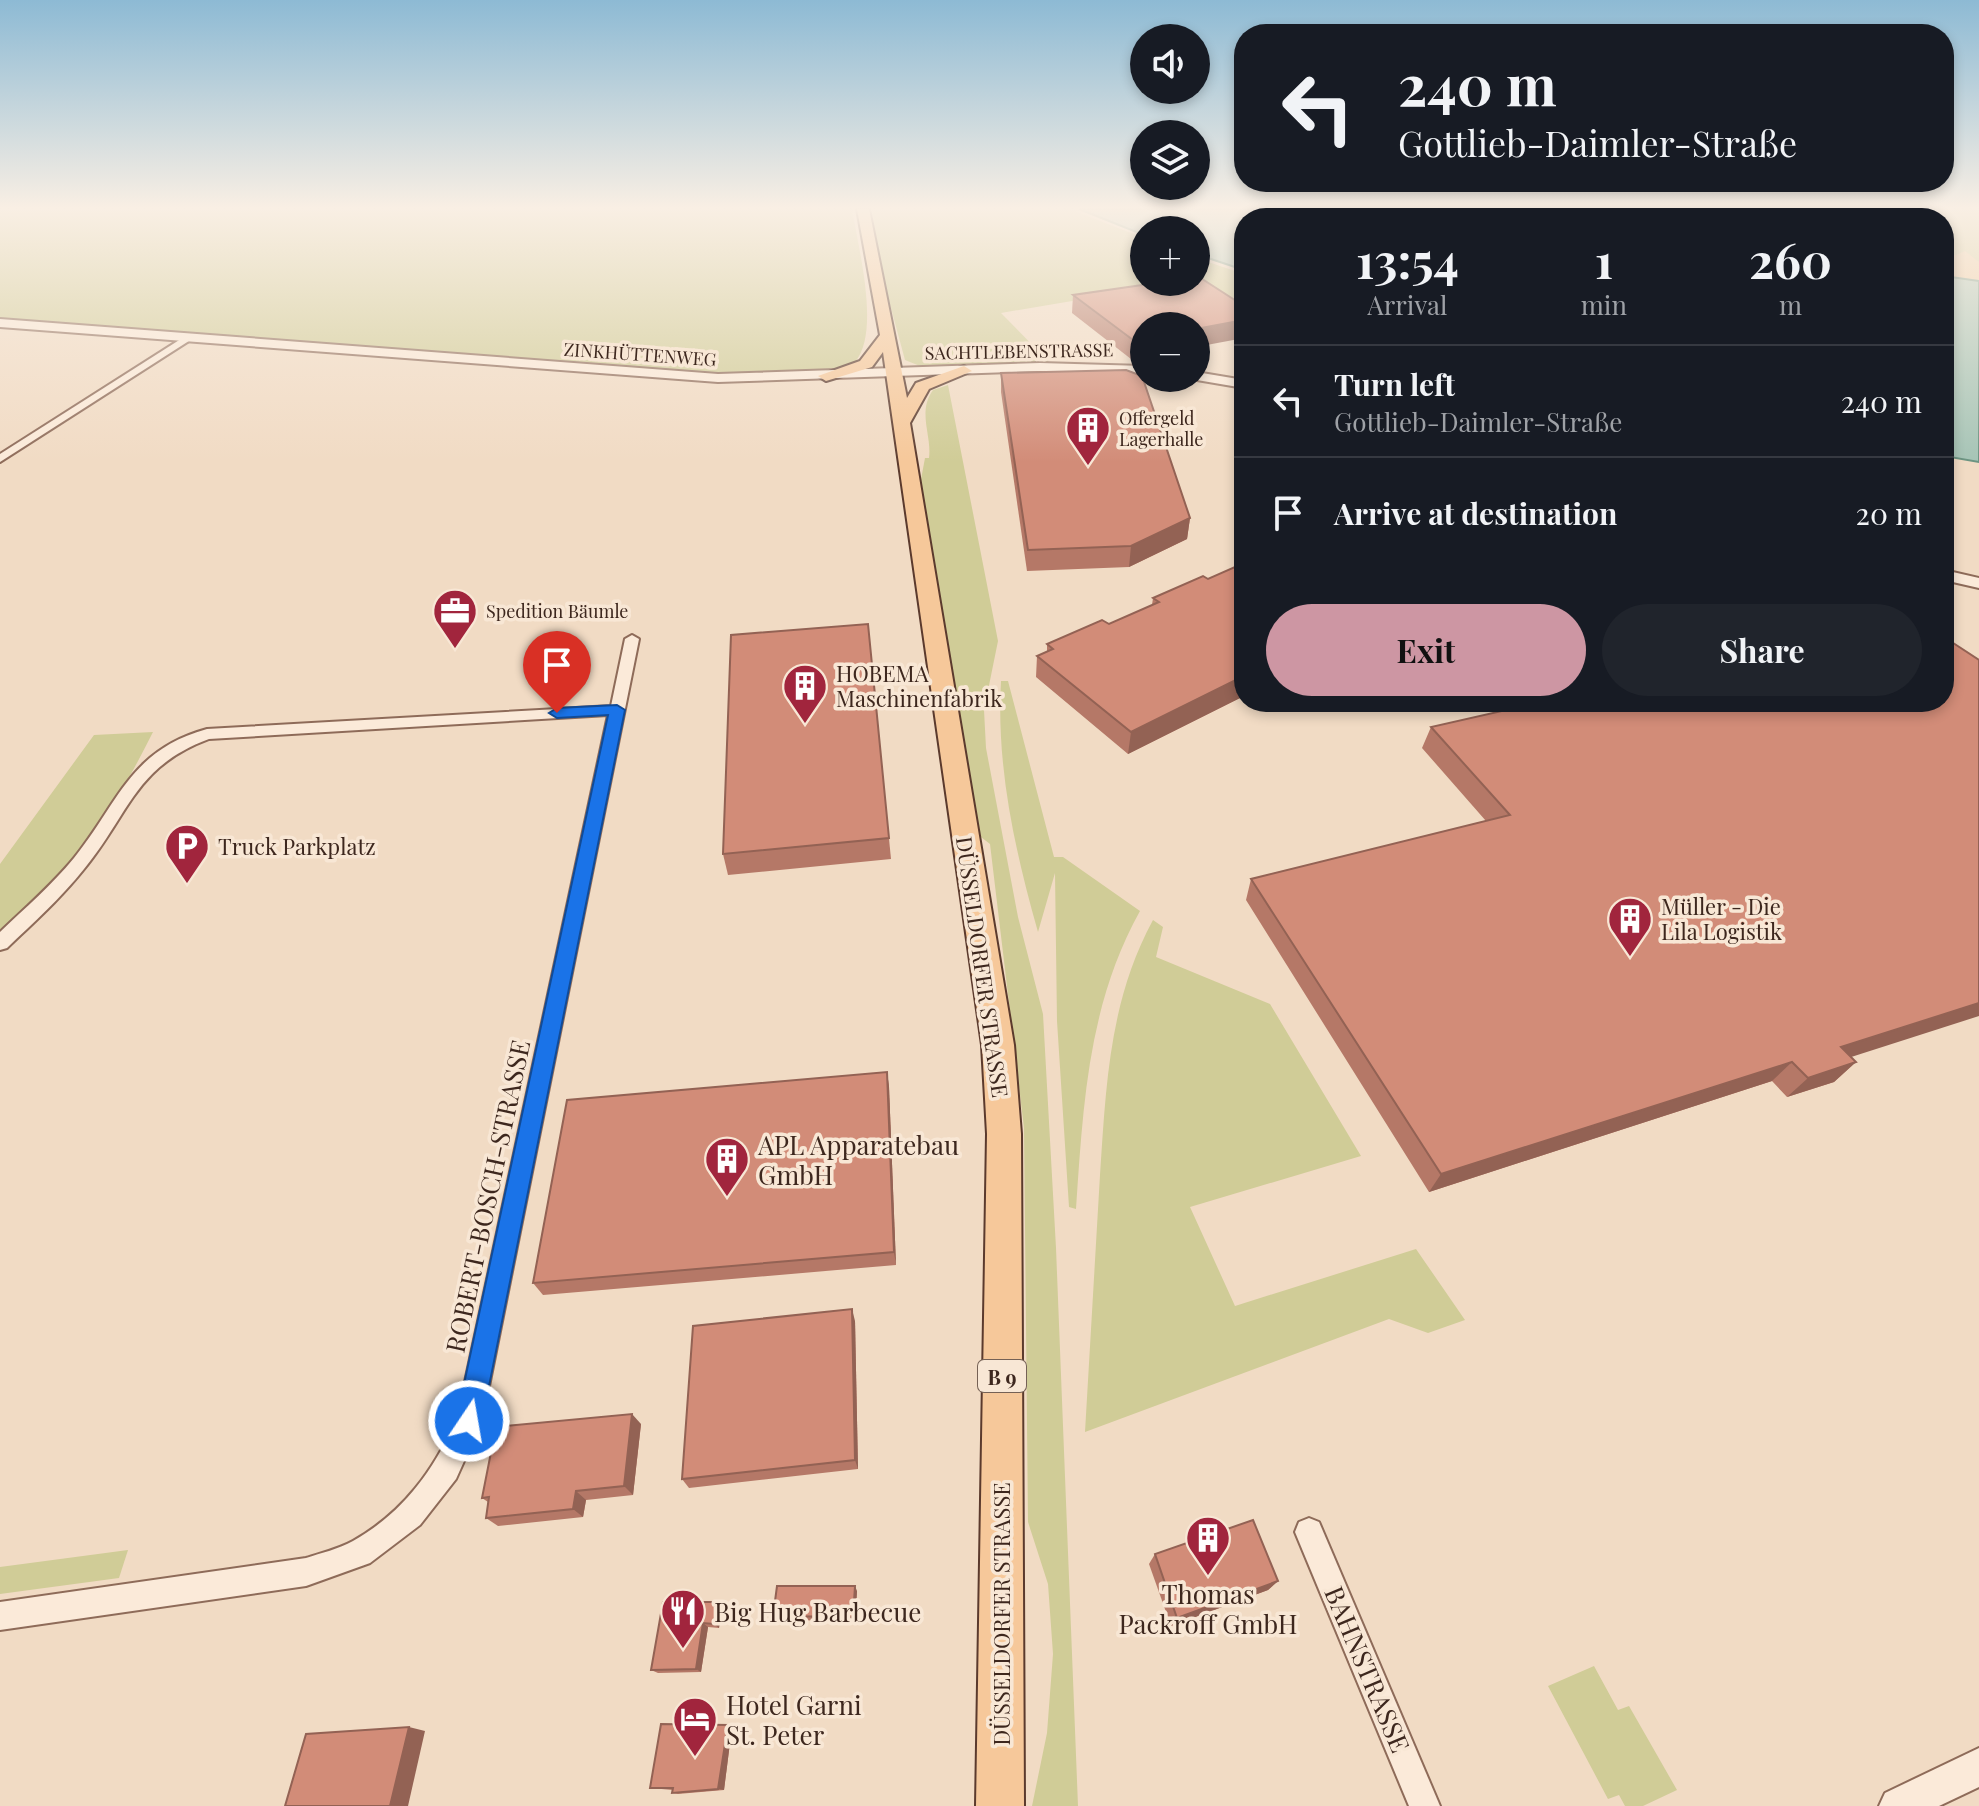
<!DOCTYPE html>
<html lang="en">
<head>
<meta charset="utf-8">
<style>
  :root { --surface:#171b24; --page:#20242c; --text:#f1f3f6; --muted:#9ea1a6; --line:#363941; --accent:#cd96a3 }
  body { margin:0; font-family:"Playfair Display",serif; background:var(--page); color:var(--text); height:100vh; display:flex; flex-direction:column; font-size:30px; white-space:nowrap }
  * { box-sizing:border-box; margin:0 }
  p { font-size:26px; color:var(--muted) }
  .icon { flex:none; width:44px; height:44px; fill:none; stroke:currentColor; stroke-width:2; stroke-linecap:round; stroke-linejoin:round }
  .map { position:relative; flex:1; overflow:hidden }
  .details { position:absolute; left:1234px; top:208px; width:720px; height:504px; display:flex; flex-direction:column; background:var(--surface); border-radius:32px; box-shadow:0 4px 12px #0003 }
  .details>* { flex:none }
  .top-card { position:absolute; left:1234px; top:24px; width:720px; height:168px; border-radius:32px; box-shadow:0 4px 12px #0003; background:#171b24; color:var(--text); overflow:hidden }
  .tools { position:absolute; left:1130px; top:24px; display:grid; gap:16px }
  .tools a { display:grid; place-items:center; width:80px; height:80px; border-radius:50%; background:var(--surface); box-shadow:0 4px 12px #0003; font-size:40px }
  .pin { position:absolute; display:grid; place-items:center; width:68px; height:68px; color:#fff; margin:-82px -34px; border-radius:50% 50% 50% 0; rotate:-45deg; box-shadow:0 0 8px #0007 }
  .pin .icon { rotate:45deg }
  .me { position:absolute; width:88px; margin:-44px; rotate:12deg; stroke-linejoin:round; filter:drop-shadow(0 0 6px #0008) }
  .turn { display:flex; align-items:center; gap:28px; height:168px; padding:0 32px; font-size:36px }
  .turn .icon { width:104px; height:104px; stroke-width:2.5 }
  .turn b { display:block; font-size:56px; line-height:68px }
  .eta { display:flex; justify-content:space-evenly; align-items:center; height:136px; text-align:center }
  .eta b { font-size:48px; font-weight:700; line-height:56px }
  .primary-button { display:flex; gap:16px; margin-top:auto; padding:16px 32px }
  .primary-button a { flex:1; height:92px; border-radius:48px; background:var(--accent); color:#111; font-size:32px; font-weight:700; line-height:92px; text-align:center }
  .primary-button a+a { background:var(--page); color:var(--text) }
  ul { padding:0; list-style:none }
  li { display:flex; align-items:center; gap:24px; height:112px; padding:0 32px; border-top:2px solid var(--line) }
  li div { flex:1 }
  li b { display:block; font-size:30px }
  li em { font-style:normal }
  .map>svg:first-child { display:block }
  .green { fill:#d0cc97 }
  .sand { fill:#efcba0 }
  .water { fill:#a6c4b6; stroke:#6c9482; stroke-width:2 }
  .lines { fill:none; stroke-linecap:round; stroke-linejoin:round }
  .minor-casing { stroke:#8e6b59; stroke-width:4 }
  .tertiary-casing { stroke:#8e6b59; stroke-width:4 }
  .primary-casing { stroke:#5b3a2d; stroke-width:4 }
  .minor { fill:#fbead9; fill-rule:evenodd }
  .tertiary { fill:#fbead9; fill-rule:evenodd }
  .primary { fill:#f6c89a; fill-rule:evenodd }
  .wall { fill:#b57867 }
  .shaded-wall { fill:#936254 }
  .building { fill:#d28c78; stroke:#936254; stroke-width:2 }
  .route { fill:#1a73e8; stroke:#114b97; stroke-width:2 }
  .labels { text-anchor:middle; dominant-baseline:central; stroke-width:7; stroke-linejoin:round; paint-order:stroke }
  .far-street-label { font-size:18px; fill:#3d271e; stroke:#f8e7d5 }
  .far-poi-label { font-size:18px; fill:#3d271e; stroke:#f8e7d5; text-anchor:start }
  .shield { fill:#f8e7d5; stroke:#756155; stroke-width:2 }
  .shield-label { font-size:20px; font-weight:bold; fill:#3d271e }
  .poi-label { font-size:22px; fill:#3d271e; stroke:#f8e7d5; text-anchor:start }
  .street-label { font-size:22px; fill:#3d271e; stroke:#f8e7d5 }
  .near-poi-label { font-size:26px; fill:#3d271e; stroke:#f8e7d5; text-anchor:start }
  .near-street-label { font-size:26px; fill:#3d271e; stroke:#f8e7d5 }
</style>
</head>
<body>
<div class="map">
<svg width="1979" height="1806" viewBox="0 0 1979 1806">
  <rect width="100%" height="100%" fill="#f1dbc4"/>
  <g class="green">
    <path d="M852,209C858,247 881,332 855,362L858,364L833,371L723,375L0,321V210Z"/>
    <polygon points="1069,209 1144,238 1144,282 1196,282 1196,258 1244,274 1244,302 1184,282 1001,313 1052,365 920,366 905,360 881,271 872,210"/>
    <polygon points="1979,209 1979,348 1944,342 1944,218 1399,218 1371,210"/>
    <path d="M948,385L998,641L984,710L986,748L1018,917L1043,1014L1056,1248L1078,1806H1032L1047,1733L1053,1654L1048,1584L1028,1522L1024,1128L990,844L977,834L919,490L925,458H929C932,435 917,412 933,390Z"/>
    <path d="M1001,681H1008L1054,857H1063L1140,911C1088,1004 1083,1106 1076,1209L1069,1207L1057,1021L1055,873L1038,932C1015,851 996,766 1001,681Z"/>
    <path d="M153,732C130,778 101,830 66,869C46,892 22,913 0,935V864L94,735Z"/>
    <path d="M1153,920L1163,927L1156,957L1270,1004L1361,1156L1190,1207L1235,1306L1416,1249L1465,1320L1428,1333L1389,1319L1085,1432C1090,1346 1095,1261 1100,1175C1106,1086 1109,1001 1153,920Z"/>
    <polygon points="128,1550 119,1578 0,1594 0,1567"/>
    <polygon points="1594,1666 1618,1710 1629,1706 1677,1790 1643,1806 1625,1806 1619,1795 1608,1799 1548,1686"/>
  </g>
  <g class="sand">
    <polygon points="1571,209 1665,209 1710,218 1610,218"/>
    <polygon points="1965,251 1979,262 1979,281 1944,276 1944,255 1956,255"/>
  </g>
  <g class="water">
    <polygon points="1571,209 1610,218 1244,218 1244,270 1196,254 1196,230 1144,230 1144,235 1079,209"/>
    <polygon points="1944,276 1979,281 1979,462 1944,456"/>
  </g>
  <g class="lines">
    <g class="minor-casing">
      <g id="minor">
        <polygon points="184,337 192,339 0,462 0,454"/>
        <path d="M632,635L639,639L482,1421L456,1479L420,1525L370,1563L306,1586L0,1630V1602L306,1558C321,1553 339,1549 353,1541C404,1512 433,1471 457,1419L608,715L209,739C134,767 130,813 84,869C61,898 33,923 7,948L0,950V932C25,908 52,885 74,858C119,802 130,750 207,729L611,706L625,639Z"/>
        <polygon points="1309,1518 1319,1522 1440,1806 1409,1806 1295,1532 1299,1522"/>
      </g>
    </g>
    <g class="tertiary-casing">
      <g id="tertiary">
        <polygon points="0,319 718,374 1040,363 1144,366 1144,374 1040,371 718,382 0,327"/>
        <polygon points="1196,372 1244,380 1244,388 1191,379 1196,378"/>
        <polygon points="1944,570 1979,578 1979,588 1944,580"/>
        <polygon points="1979,1748 1979,1787 1939,1806 1879,1806 1885,1793"/>
      </g>
    </g>
    <g class="primary-casing">
      <polygon id="primary" points="857,209 869,209 907,398 916,383 964,366 972,371 929,389 910,423 1014,1045 1021,1134 1024,1806 976,1806 987,1134 982,1045 883,352 872,367 826,381 818,376 860,361 880,335"/>
    </g>
    <use href="#minor" class="minor"/>
    <use href="#tertiary" class="tertiary"/>
    <use href="#primary" class="primary"/>
  </g>
  <g class="wall">
    <polygon points="1073,295 1244,306 1131,359 1072,313"/>
    <polygon points="1001,373 1190,518 1187,539 1129,567 1027,571 1001,392"/>
    <polygon points="1244,563 1244,696 1128,754 1036,677 1037,656 1047,652 1047,644 1109,624 1152,605 1153,598 1208,579"/>
    <polygon points="868,624 891,859 728,875 723,854"/>
    <polygon points="1431,727 1851,1057 1856,1062 1834,1082 1787,1097 1772,1081 1429,1192 1246,900 1251,879 1486,821 1422,748"/>
    <polygon points="887,1072 889,1087 896,1265 543,1295 533,1283"/>
    <polygon points="855,1321 858,1469 689,1488 682,1479"/>
    <polygon points="641,1424 633,1495 586,1500 583,1517 498,1526 486,1518 488,1502 482,1498"/>
    <polygon points="1155,1554 1278,1581 1268,1590 1171,1626 1149,1564"/>
    <polygon points="857,1591 855,1621 777,1620 773,1616"/>
    <polygon points="722,1606 719,1628 708,1627 701,1672 658,1673 651,1670"/>
    <polygon points="728,1725 732,1727 724,1790 678,1794 672,1793 673,1790 650,1788"/>
  </g>
  <g class="shaded-wall">
    <polygon points="1244,320 1244,338 1196,347 1196,329"/>
    <polygon points="1144,338 1144,357 1131,359 1133,340"/>
    <polygon points="1190,518 1187,539 1129,567 1131,546"/>
    <polygon points="1244,676 1244,696 1128,754 1131,732"/>
    <polygon points="1979,1003 1979,1016 1820,1067 1841,1047"/>
    <polygon points="1792,1062 1772,1081 1429,1192 1441,1174"/>
    <polygon points="1856,1062 1834,1082 1787,1097 1808,1078"/>
    <polygon points="887,1072 889,1087 896,1265 894,1252"/>
    <polygon points="852,1309 855,1321 858,1469 855,1460"/>
    <polygon points="632,1414 641,1424 633,1495 624,1486"/>
    <polygon points="576,1491 586,1500 583,1517 573,1509"/>
    <polygon points="1278,1581 1268,1590 1171,1626 1177,1618"/>
    <polygon points="855,1586 857,1591 855,1621 853,1617"/>
    <polygon points="717,1602 722,1606 719,1628 714,1624"/>
    <polygon points="703,1623 708,1627 701,1672 696,1669"/>
    <polygon points="728,1725 732,1727 724,1790 718,1789"/>
    <polygon points="409,1727 425,1731 408,1806 390,1806"/>
  </g>
  <g class="building">
    <polygon points="1196,277 1199,277 1244,306 1244,320 1196,329 1196,326 1144,326 1144,338 1133,340 1073,295 1163,282 1196,282"/>
    <polygon points="1126,370 1142,376 1190,518 1131,546 1028,550 1001,373"/>
    <polygon points="1244,563 1244,676 1131,732 1037,656 1053,649 1047,644 1102,620 1109,624 1159,602 1153,598 1203,576 1208,579"/>
    <polygon points="868,624 889,838 723,854 731,635"/>
    <polygon points="1944,637 1979,660 1979,1003 1841,1047 1856,1062 1808,1078 1792,1062 1441,1174 1251,879 1510,815 1431,727 1541,702 1944,702"/>
    <polygon points="887,1072 894,1252 533,1283 567,1100"/>
    <polygon points="852,1309 855,1460 682,1479 693,1326"/>
    <polygon points="632,1414 624,1486 576,1491 573,1509 486,1518 489,1497 482,1498 496,1427"/>
    <polygon points="1253,1520 1278,1581 1177,1618 1155,1554"/>
    <polygon points="777,1586 855,1586 853,1617 773,1616"/>
    <polygon points="663,1602 717,1602 714,1624 703,1623 696,1669 651,1670"/>
    <polygon points="661,1724 728,1725 718,1789 672,1793 673,1788 650,1788"/>
    <polygon points="409,1727 390,1806 285,1806 306,1734"/>
  </g>
  <linearGradient id="sky" x2="0" y2="1"><stop stop-color="#8dbad4"/><stop offset="0.45" stop-color="#f9efe4"/><stop offset="1" stop-color="#f9efe4" stop-opacity="0"/></linearGradient>
  <rect width="1979" height="462" fill="url(#sky)"/>
  <polygon class="route" points="617,705 625,710 482,1421 478,1430 469,1434 460,1430 456,1421 608,715 557,718 549,713 557,708"/>
  <defs>
    <g id="building-pin" transform="scale(2.3)"><path d="M0 17L-7.5 6A9.5 9.5 0 1 1 7.5 6Z" fill="#a1253d" stroke="#f8e7d5"/><path d="M-4-6H4V6H1V3H-1V6H-4ZM-2.5-4.3h1.7v1.8h-1.7ZM.8-4.3h1.7v1.8H.8ZM-2.5-1h1.7V.8h-1.7ZM.8-1h1.7V.8H.8Z" fill="#fff"/></g>
    <g id="office-pin" transform="scale(2.3)"><path d="M0 17L-7.5 6A9.5 9.5 0 1 1 7.5 6Z" fill="#a1253d" stroke="#f8e7d5"/><path d="M-6-3h4V-5.5h4V-3h4V5H-6ZM-1-4.5V-3h2v-1.5ZM-6 0V1H6V0Z" fill="#fff"/></g>
    <g id="parking-pin" transform="scale(2.3)"><path d="M0 17L-7.5 6A9.5 9.5 0 1 1 7.5 6Z" fill="#a1253d" stroke="#f8e7d5"/><path d="M-3.5-5.5H1a3.5 3.5 0 0 1 0 7H-1V5.5H-3.5ZM-1-3.4V-.6H.8a1.4 1.4 0 0 0 0-2.8Z" fill="#fff"/></g>
    <g id="restaurant-pin" transform="scale(2.3)"><path d="M0 17L-7.5 6A9.5 9.5 0 1 1 7.5 6Z" fill="#a1253d" stroke="#f8e7d5"/><path d="M-5-6h1v4h1v-4h1v4h1v-4h1v5L-1.5 .5V6h-2V.5L-5-1ZM5-6V6H3V1.5H1.5Q1.5-4 5-6Z" fill="#fff"/></g>
    <g id="hotel-pin" transform="scale(2.3)"><path d="M0 17L-7.5 6A9.5 9.5 0 1 1 7.5 6Z" fill="#a1253d" stroke="#f8e7d5"/><path d="M-6-4.5h1.5V1H6V5H4.5V3h-9V5H-6ZM-4 0a1.8 1.8 0 1 1 3.6 0ZM.5 0V-2.5h3Q6-2.5 6 0Z" fill="#fff"/></g>
  </defs>
  <g fill-rule="evenodd">
    <use href="#building-pin" x="1088" y="428"/>
    <use href="#office-pin" x="455" y="611"/>
    <use href="#building-pin" x="805" y="686"/>
    <use href="#parking-pin" x="187" y="846"/>
    <use href="#building-pin" x="1630" y="919"/>
    <use href="#building-pin" x="727" y="1159"/>
    <use href="#building-pin" x="1208" y="1538"/>
    <use href="#restaurant-pin" x="683" y="1611"/>
    <use href="#hotel-pin" x="695" y="1719"/>
  </g>
  <g class="labels">
    <g class="far-street-label">
      <text transform="translate(1019 351) rotate(-1)">SACHTLEBENSTRASSE</text>
      <text transform="translate(640 354) rotate(4)">ZINKHÜTTENWEG</text>
    </g>
    <g class="far-poi-label">
      <text x="1119" y="418">Offergeld<tspan x="1119" dy="21">Lagerhalle</tspan></text>
      <text x="486" y="611">Spedition Bäumle</text>
    </g>
    <rect class="shield" x="978" y="1360" width="48" height="32" rx="6"/>
    <g class="shield-label">
      <text x="1002" y="1376">B 9</text>
    </g>
    <g class="poi-label">
      <text x="836" y="673">HOBEMA<tspan x="836" dy="25">Maschinenfabrik</tspan></text>
      <text x="218" y="846">Truck Parkplatz</text>
      <text x="1661" y="906">Müller - Die<tspan x="1661" dy="25">Lila Logistik</tspan></text>
    </g>
    <g class="street-label">
      <text transform="translate(983 967) rotate(82)">DÜSSELDORFER STRASSE</text>
      <text transform="translate(1001 1614) rotate(-90)">DÜSSELDORFER STRASSE</text>
    </g>
    <g class="near-poi-label">
      <text x="758" y="1144">APL Apparatebau<tspan x="758" dy="30">GmbH</tspan></text>
      <text x="1208" y="1593" text-anchor="middle">Thomas<tspan x="1208" dy="30">Packroff GmbH</tspan></text>
      <text x="714" y="1611">Big Hug Barbecue</text>
      <text x="726" y="1704">Hotel Garni<tspan x="726" dy="30">St. Peter</tspan></text>
    </g>
    <g class="near-street-label">
      <text transform="translate(487 1196) rotate(-78)">ROBERT-BOSCH-STRASSE</text>
      <text transform="translate(1368 1669) rotate(67)">BAHNSTRASSE</text>
    </g>
  </g>
</svg>
<div class="tools">
<a><svg class="icon" aria-label="sound" viewBox="0 0 24 24"><path d="M4 9h4l5-4v14l-5-4H4zM17 9q2 3 0 6"/></svg></a>
<a><svg class="icon" aria-label="layers" viewBox="0 0 24 24"><path d="M12 4l9 5-9 5-9-5zM3 14l9 5 9-5"/></svg></a>
<a>+</a>
<a>−</a>
</div>
<div class="pin" style="left:557px;top:713px;background:#d93025"><svg class="icon" aria-label="arrive" viewBox="0 0 24 24"><path d="M6 21V4h12l-3 4 3 4H6"/></svg></div>
<svg class="me" style="left:469px;top:1421px" viewBox="-20 -20 40 40"><circle r="17" fill="#1a73e8" stroke="#fff" stroke-width="3"/><path d="M0-11L8 9 0 5-8 9z" fill="#fff"/></svg>
<div class="top-card">
<div class="turn"><svg class="icon" aria-label="left" viewBox="0 0 24 24"><path d="M17 20v-9H6M10 6l-5 5 5 5"/></svg><div><b>240 m</b>Gottlieb-Daimler-Straße</div></div>
</div>
<section class="details">
<div class="eta">
<div><b>13:54</b><p>Arrival</p></div>
<div><b>1</b><p>min</p></div>
<div><b>260</b><p>m</p></div>
</div>
<ul>
<li><svg class="icon" aria-label="left" viewBox="0 0 24 24"><path d="M17 20v-9H6M10 6l-5 5 5 5"/></svg><div><b>Turn left</b><p>Gottlieb-Daimler-Straße</p></div><em>240 m</em></li>
<li><svg class="icon" aria-label="arrive" viewBox="0 0 24 24"><path d="M6 21V4h12l-3 4 3 4H6"/></svg><div><b>Arrive at destination</b></div><em>20 m</em></li>
</ul>
<div class="primary-button"><a>Exit</a><a>Share</a></div>
</section>
</div>
</body>
</html>
